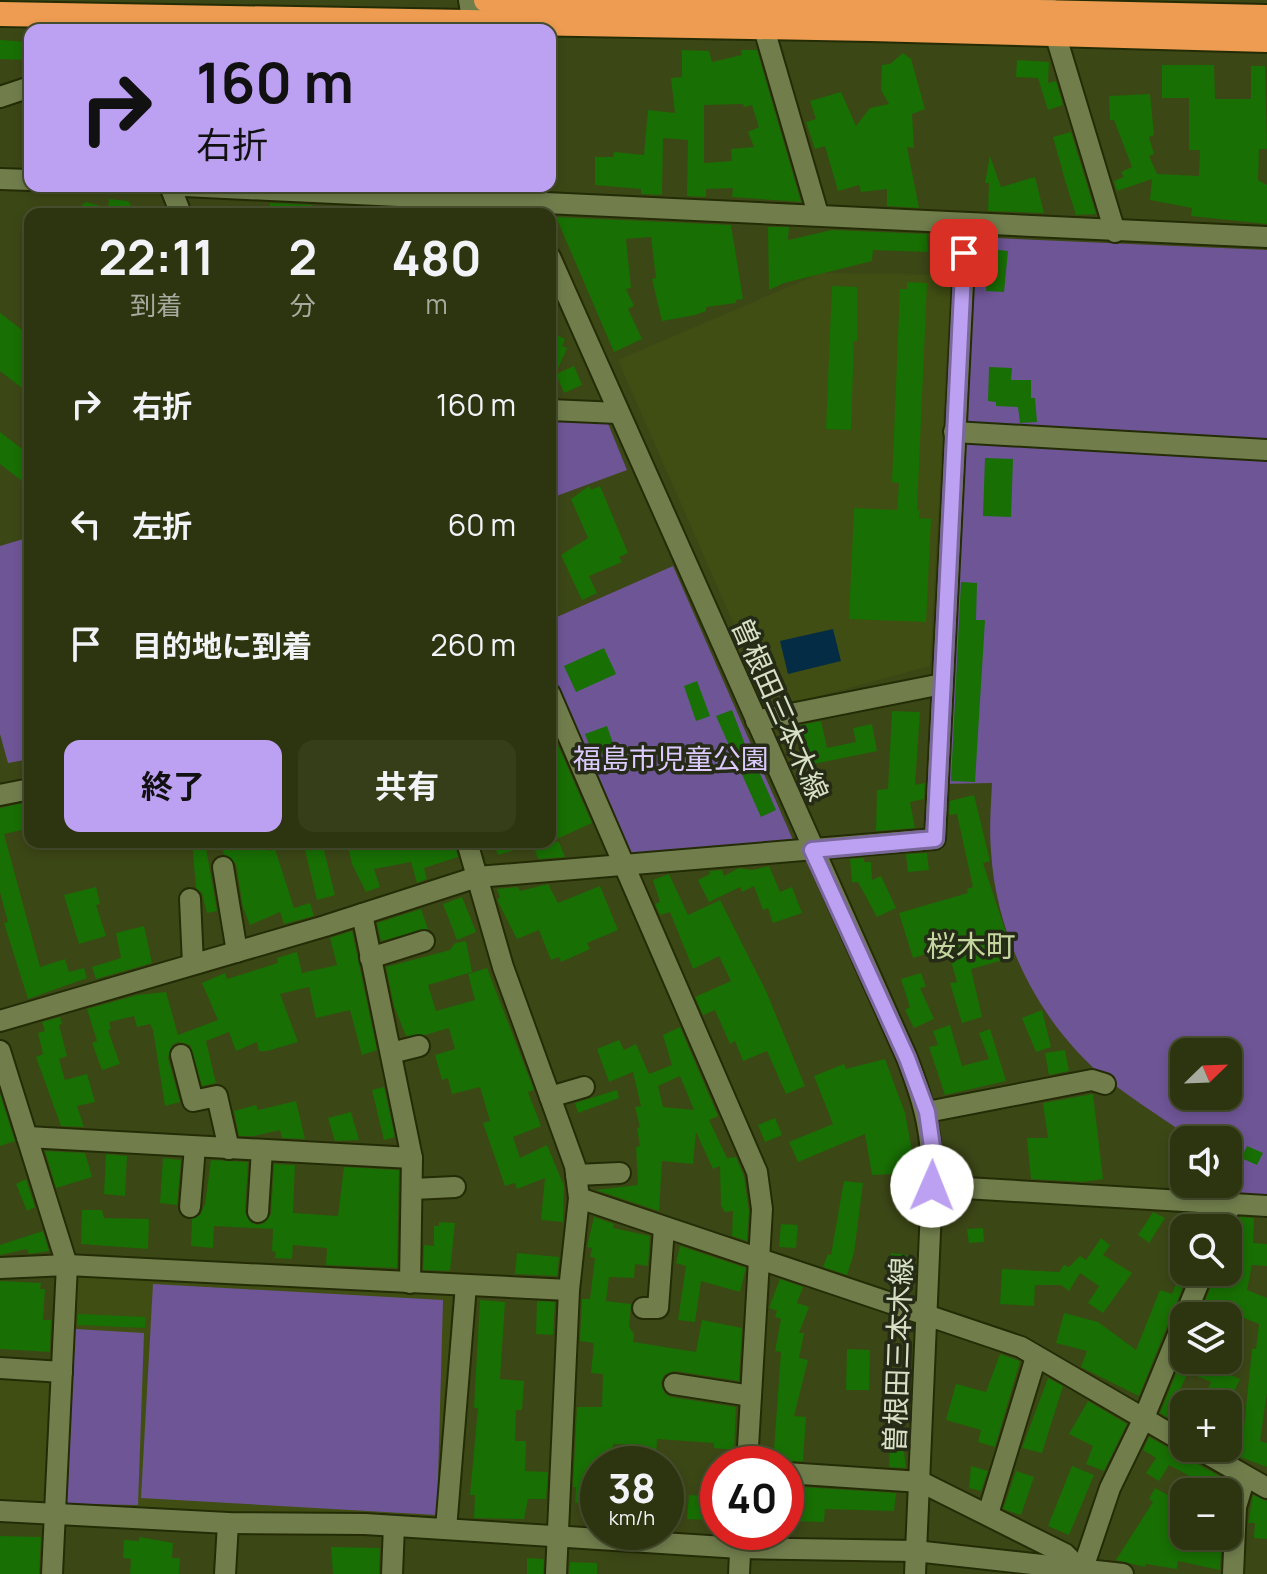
<!DOCTYPE html>
<html lang="ja">
<head>
<meta charset="utf-8">
<style>
  :root { --surface:#2d3510; --page:#353d19; --text:#f1f3f6; --muted:#a7ab9f; --line:#485030; --accent:#bca0f2 }
  body { margin:0; font-family:Manrope,"Noto Sans JP",sans-serif; background:var(--page); color:var(--text); height:100vh; display:flex; flex-direction:column; font-size:30px; white-space:nowrap }
  * { box-sizing:border-box; margin:0 }
  p { font-size:26px; color:var(--muted) }
  .icon { flex:none; width:44px; height:44px; fill:none; stroke:currentColor; stroke-width:2; stroke-linecap:round; stroke-linejoin:round }
  .map { position:relative; flex:1; overflow:hidden }
  .side { position:absolute; left:24px; top:208px; width:532px; height:640px; display:flex; flex-direction:column; background:var(--surface); border-radius:16px; box-shadow:0 4px 12px #0003,0 0 0 2px var(--line) }
  .side>* { flex:none }
  .guide { position:absolute; left:24px; top:24px; width:532px; height:168px; border-radius:16px; box-shadow:0 4px 12px #0003,0 0 0 2px var(--line); background:#bca0f2; color:#111; overflow:hidden }
  .needle { width:52px; rotate:67deg }
  .tools { position:absolute; left:1170px; top:1038px; display:grid; gap:16px }
  .tools a { display:grid; place-items:center; width:72px; height:72px; border-radius:16px; background:var(--surface); box-shadow:0 4px 12px #0003,0 0 0 2px var(--line); font-size:40px }
  .speed { position:absolute; left:580px; top:1446px; display:flex; gap:16px; font-size:40px; font-weight:700; text-align:center }
  .speed>* { display:grid; place-content:center; width:104px; height:104px; border-radius:50%; background:var(--surface); box-shadow:0 4px 12px #0003,0 0 0 2px var(--line); line-height:1 }
  .speed small { font-size:20px; font-weight:400 }
  .speed .limit { border:12px solid #d22; background:#fff; color:#111 }
  .pin { position:absolute; display:grid; place-items:center; width:68px; height:68px; color:#fff; margin:-34px; border-radius:16px; box-shadow:0 4px 12px #0006 }
  .me { position:absolute; width:88px; margin:-44px; rotate:1deg; stroke-linejoin:round; filter:drop-shadow(0 0 6px #0008) }
  .turn { display:flex; align-items:center; gap:28px; height:168px; padding:0 40px; font-size:36px }
  .turn .icon { width:104px; height:104px; stroke-width:2.5 }
  .turn b { display:block; font-size:56px; line-height:68px }
  .eta { display:flex; justify-content:space-evenly; align-items:center; height:136px; text-align:center }
  .eta b { font-size:48px; font-weight:700; line-height:56px }
  .primary-button { display:flex; gap:16px; margin-top:auto; padding:16px 40px }
  .primary-button a { flex:1; height:92px; border-radius:16px; background:var(--accent); color:#111; font-size:32px; font-weight:700; line-height:92px; text-align:center }
  .primary-button a+a { background:var(--page); color:var(--text) }
  ul { padding:0; list-style:none }
  li { display:flex; align-items:center; gap:24px; height:120px; padding:0 40px }
  li div { flex:1 }
  li b { display:block; font-size:30px }
  li em { font-style:normal }
  .map>svg:first-child { display:block }
  .built { fill:#414e13 }
  .green { fill:#6e5596; fill-rule:evenodd }
  .water { fill:#042c44 }
  .building { fill:#186f03; fill-rule:evenodd }
  .lines { fill:none; stroke-linecap:round; stroke-linejoin:round }
  .minor-casing { stroke:#242c06; stroke-width:24 }
  .highway-casing { stroke:#242c06; stroke-width:28 }
  .minor { stroke:#717e4c; stroke-width:20 }
  .highway { stroke:#ed9c51; stroke-width:24 }
  .route-casing { stroke:#7a689d; stroke-width:20 }
  .route { stroke:#bca0f2; stroke-width:14 }
  .labels { text-anchor:middle; dominant-baseline:central; stroke-width:7; stroke-linejoin:round; paint-order:stroke }
  .street-label { font-size:28px; fill:#d8e0c6; stroke:#252b16 }
  .park-label { font-size:28px; fill:#ddcafe; stroke:#252b16 }
  .neighbourhood-label { font-size:30px; fill:#c5d59f; stroke:#252b16 }
</style>
</head>
<body>
<div class="map">
<svg width="1267" height="1574" viewBox="0 0 1267 1574">
  <rect width="100%" height="100%" fill="#3c4716"/>
  <g class="built">
    <polygon points="821,273 951,275 930,666 771,709 618,360"/>
    <polygon points="75,1274 452,1294 443,1522 0,1502 0,1372 68,1377"/>
  </g>
  <g class="green">
    <path d="M971,237L1267,250V1199L1173,1194L1175,1127C1153,1112 1130,1097 1109,1081C1041,1027 996,938 991,851C989,829 991,806 992,783L941,784ZM1184,1052H1228V1096H1184ZM1184,1140H1228V1184H1184Z"/>
    <polygon points="550,417 607,421 627,470 551,498"/>
    <polygon points="30,537 30,759 8,763 0,734 0,546"/>
    <polygon points="673,566 793,840 628,856 550,676 550,620"/>
    <polygon points="153,1284 443,1300 437,1515 141,1498"/>
    <polygon points="75,1329 144,1333 138,1505 67,1504"/>
  </g>
  <polygon class="water" points="833,629 841,661 788,674 780,641"/>
  <g class="building">
    <polygon points="0,40 30,42 30,60 0,59"/>
    <path d="M682,50L709,51L712,62L742,55L741,50H757L801,202L732,197L733,188L706,189V197L687,196L688,140L663,138L662,195L641,194V189L595,185V157H613L614,152L644,155L648,110L675,113L671,78L682,77ZM743,104L744,107L752,105L759,127L748,132L754,147L731,149L732,161L704,163V105Z"/>
    <polygon points="903,53 911,59 925,109 912,114 914,148 907,147 919,208 887,206 887,189 861,192 859,185 838,191 825,146 815,149 806,122 816,119 810,101 841,92 856,126 870,108 889,104 881,90 882,65 890,64"/>
    <polygon points="1017,60 1049,62 1048,83 1056,81 1063,105 1048,110 1038,78 1016,77"/>
    <polygon points="1162,65 1214,65 1215,99 1251,99 1251,66 1265,66 1267,149 1259,149 1258,180 1267,185 1267,224 1191,216 1192,208 1150,200 1152,179 1117,191 1114,181 1124,177 1121,172 1132,167 1114,120 1110,120 1109,96 1150,94 1154,135 1149,137 1154,154 1149,156 1157,174 1199,176 1200,150 1189,150 1189,98 1162,98"/>
    <polygon points="1071,132 1096,214 1076,215 1065,180 1053,137"/>
    <polygon points="990,156 1001,187 1035,177 1044,213 988,211 989,183 985,183"/>
    <polygon points="109,199 128,201 137,214 70,214 86,202 108,208"/>
    <polygon points="270,203 312,205 312,214 269,214"/>
    <polygon points="556,217 731,225 743,299 736,300 736,303 706,307 706,311 695,315 662,321 652,279 656,278 651,237 626,239 631,288 626,289 634,306 628,309 642,339 614,352"/>
    <polygon points="768,227 789,227 788,240 832,230 927,234 928,252 873,250 872,261 784,283 769,290"/>
    <polygon points="989,249 1008,251 1004,292 986,291"/>
    <polygon points="938,252 951,254 950,276 936,274"/>
    <polygon points="907,282 927,283 917,510 920,510 919,518 931,519 926,622 849,619 854,508 897,510 899,483 892,482 900,289 907,289"/>
    <polygon points="832,286 857,287 857,341 854,341 851,430 826,429"/>
    <polygon points="0,313 30,336 30,394 0,371"/>
    <polygon points="550,332 565,339 562,346 567,348 550,387"/>
    <polygon points="574,366 582,385 564,393 556,374"/>
    <polygon points="989,367 1012,368 1011,380 1031,380 1031,398 1035,398 1037,422 1020,423 1018,407 996,406 996,402 988,401"/>
    <polygon points="0,432 30,455 30,487 0,464"/>
    <polygon points="985,458 1013,459 1011,517 983,516"/>
    <polygon points="589,486 591,490 600,486 628,553 619,557 622,562 589,576 597,593 582,600 561,555 588,538 571,499"/>
    <polygon points="961,582 977,583 976,620 985,620 975,782 951,781"/>
    <polygon points="604,648 616,674 576,692 564,666"/>
    <polygon points="697,681 710,716 696,721 684,686"/>
    <polygon points="732,710 754,768 757,767 776,810 761,817 716,716"/>
    <polygon points="892,711 920,712 915,785 925,783 924,799 910,802 915,828 876,831 877,790 888,789"/>
    <polygon points="821,721 827,748 856,742 853,728 872,724 877,751 804,766 796,726"/>
    <polygon points="607,726 615,749 594,757 585,734"/>
    <polygon points="557,743 592,823 550,842 550,746"/>
    <polygon points="974,795 990,861 983,863 1014,957 971,969 982,1017 962,1023 950,983 957,982 947,947 913,958 899,913 968,893 967,889 973,887 957,814 949,815 950,801"/>
    <polygon points="24,803 30,828 0,835 4,834 40,967 65,959 69,972 84,968 87,978 28,999 4,923 8,922 0,892 0,808"/>
    <polygon points="192,842 205,842 217,911 207,913 202,893 196,888"/>
    <polygon points="220,842 248,842 249,845 267,842 270,851 275,849 294,908 310,903 314,916 284,924 280,912 250,925 243,907 236,864 224,854"/>
    <polygon points="303,842 322,842 335,895 317,900"/>
    <polygon points="347,842 454,842 458,857 424,868 427,879 417,883 411,862 374,869 380,887 366,892 352,864"/>
    <polygon points="493,842 531,842 531,845 498,855"/>
    <polygon points="532,842 559,842 565,857 538,859"/>
    <polygon points="927,853 929,870 908,872 906,854"/>
    <polygon points="864,858 864,862 871,862 872,880 881,876 896,908 877,917 858,882 852,882 850,859"/>
    <polygon points="769,866 780,892 792,887 802,913 773,923 768,908 763,910 754,886 742,892 740,887 709,902 698,880 710,874 709,871 722,870 724,876 739,868 752,870"/>
    <polygon points="669,874 688,915 720,900 766,991 805,1086 786,1094 767,1051 743,1061 735,1041 730,1044 715,1010 703,1015 695,997 731,981 719,956 693,969 670,912 660,915 655,904 660,902 653,880"/>
    <polygon points="548,884 558,903 600,886 618,930 587,943 590,949 561,962 559,957 551,960 539,930 517,939 497,900 500,897 497,889 518,887 520,891"/>
    <polygon points="96,887 100,904 96,905 106,936 79,944 64,895"/>
    <polygon points="462,897 476,932 457,940 443,904"/>
    <polygon points="421,909 428,929 381,941 377,923"/>
    <polygon points="144,926 152,963 96,979 92,967 121,958 116,933"/>
    <polygon points="352,931 377,1050 362,1055 350,1010 316,1018 309,987 280,994 298,1042 267,1051 259,1051 257,1042 236,1051 229,1032 206,1041 216,1083 202,1086 190,1045 178,1042 172,1045 168,1058 180,1102 165,1106 153,1030 150,1024 137,1027 134,1016 109,1022 111,1029 108,1030 120,1064 102,1070 92,1043 97,1041 87,1009 137,995 166,992 178,1035 218,1020 202,983 225,973 227,979 278,963 277,958 297,952 302,973 337,965 330,938"/>
    <polygon points="466,941 472,972 428,985 436,1011 475,1000 468,974 487,968 534,1090 528,1092 541,1126 513,1137 520,1158 547,1145 564,1186 563,1222 541,1220 545,1178 517,1189 515,1183 505,1186 483,1123 490,1121 480,1087 452,1094 448,1078 442,1080 435,1055 455,1049 449,1028 425,1035 406,1036 394,1006 386,967 450,950 455,943"/>
    <polygon points="921,973 926,987 920,988 934,1019 914,1028 905,1010 910,1007 901,979"/>
    <polygon points="1042,1010 1051,1047 1036,1052 1022,1018"/>
    <polygon points="60,1017 62,1024 59,1025 67,1056 59,1059 65,1080 87,1074 95,1102 77,1106 84,1127 61,1126 36,1057 43,1054 38,1033 45,1031 42,1022"/>
    <polygon points="950,1025 962,1066 989,1059 979,1033 990,1029 1006,1081 945,1095 929,1047 938,1045 933,1031"/>
    <path d="M680,1027L718,1116L709,1120L727,1158L736,1157L744,1176L749,1212L747,1241L732,1236L733,1211L725,1212L721,1206L720,1166L713,1169L696,1132L693,1164L662,1161L659,1211L596,1190L638,1185L636,1147L640,1146L637,1128L640,1127L635,1107L641,1106L633,1072L609,1082L597,1049L619,1040L624,1050L636,1044L649,1074L672,1065L663,1035ZM680,1076L694,1110L663,1107L658,1086Z"/>
    <polygon points="1065,1050 1069,1071 1049,1075 1045,1053"/>
    <polygon points="885,1059 905,1113 916,1173 872,1175 865,1134 798,1162 789,1142 833,1124 814,1076 844,1064 846,1069"/>
    <polygon points="384,1087 395,1137 384,1140 372,1090"/>
    <polygon points="617,1090 619,1098 578,1113 575,1103"/>
    <polygon points="0,1094 15,1141 0,1146"/>
    <polygon points="1093,1094 1103,1179 1083,1182 1031,1179 1027,1138 1048,1138 1043,1103"/>
    <polygon points="296,1101 305,1139 282,1138 280,1130 254,1136 239,1136 234,1111 256,1105 258,1110"/>
    <polygon points="351,1112 359,1140 335,1141 328,1118"/>
    <polygon points="775,1118 782,1135 765,1142 758,1125"/>
    <polygon points="1247,1146 1263,1153 1257,1165 1241,1158"/>
    <polygon points="45,1151 85,1153 92,1177 56,1188"/>
    <polygon points="106,1154 127,1156 125,1196 104,1194"/>
    <polygon points="163,1158 181,1160 177,1205 160,1203"/>
    <polygon points="211,1160 248,1162 245,1212 250,1222 258,1225 264,1223 271,1214 274,1164 295,1165 293,1213 338,1216 344,1167 399,1170 397,1268 326,1265 327,1248 293,1245 292,1259 275,1258 276,1252 272,1251 273,1229 214,1226 213,1248 191,1246 192,1219 200,1215 205,1204"/>
    <polygon points="26,1179 35,1207 27,1211 16,1184"/>
    <polygon points="844,1181 863,1183 854,1253 847,1275 823,1267 828,1254 831,1255"/>
    <polygon points="82,1210 102,1210 104,1218 149,1219 148,1249 81,1244"/>
    <polygon points="1153,1212 1165,1218 1149,1243 1138,1235"/>
    <polygon points="594,1217 614,1224 613,1228 650,1236 648,1266 635,1264 634,1278 609,1277 606,1301 631,1304 629,1327 634,1334 633,1342 696,1352 702,1320 742,1328 739,1381 675,1371 664,1375 661,1383 665,1394 671,1397 736,1407 734,1450 714,1448 714,1443 657,1439 656,1460 639,1459 639,1445 613,1444 613,1460 598,1460 598,1505 575,1503 576,1487 573,1487 577,1407 602,1407 603,1374 591,1373 594,1343 580,1341 582,1299 590,1299 595,1258 590,1257 592,1248 587,1247"/>
    <polygon points="1240,1217 1254,1218 1253,1243 1267,1244 1267,1266 1252,1265 1247,1290 1267,1298 1267,1392 1260,1441 1267,1443 1267,1467 1235,1455 1244,1428 1252,1349 1256,1349 1259,1324 1222,1309 1220,1316 1199,1316 1216,1273 1231,1279 1234,1232"/>
    <polygon points="439,1222 455,1223 450,1271 423,1270 424,1245 434,1246 434,1226 439,1226"/>
    <polygon points="781,1224 798,1225 796,1248 779,1247"/>
    <polygon points="983,1228 984,1242 969,1243 967,1229"/>
    <polygon points="43,1231 49,1251 29,1254 27,1249 0,1255 0,1245"/>
    <polygon points="1182,1237 1184,1272 1189,1272 1139,1396 1081,1367 1087,1351 1056,1343 1064,1313 1098,1322 1136,1350 1160,1290 1172,1294 1180,1273 1171,1270"/>
    <polygon points="1101,1238 1110,1245 1103,1255 1132,1273 1103,1313 1088,1303 1099,1286 1080,1273 1069,1291 1061,1285 1035,1285 1034,1306 1000,1304 1002,1269 1059,1272 1064,1265 1069,1267 1080,1256 1086,1260"/>
    <polygon points="680,1246 746,1268 740,1292 701,1281 695,1322 678,1320 686,1266 676,1263"/>
    <polygon points="517,1253 559,1257 557,1276 515,1274"/>
    <polygon points="891,1253 908,1255 904,1285 892,1284 893,1279 888,1278"/>
    <polygon points="780,1279 803,1287 797,1303 809,1307 799,1333 804,1333 799,1358 808,1360 794,1416 806,1417 803,1461 773,1464 781,1352 775,1351 781,1319 775,1317 777,1311 769,1308"/>
    <polygon points="0,1281 41,1283 40,1289 45,1289 43,1320 51,1320 50,1352 0,1349"/>
    <polygon points="480,1300 505,1302 500,1379 524,1381 522,1410 516,1410 515,1441 526,1441 525,1471 548,1472 546,1499 528,1499 524,1519 474,1518 475,1495 470,1495 478,1408 474,1408"/>
    <polygon points="537,1301 555,1302 553,1335 536,1334"/>
    <polygon points="78,1314 146,1317 145,1328 77,1325"/>
    <polygon points="847,1349 870,1350 869,1390 846,1390"/>
    <polygon points="1000,1354 1020,1361 995,1447 978,1442 981,1430 946,1420 956,1384 986,1392"/>
    <polygon points="1182,1359 1198,1360 1240,1379 1228,1404 1201,1404 1211,1382 1188,1372 1173,1406 1179,1410 1174,1421 1160,1413"/>
    <polygon points="1048,1378 1063,1386 1042,1453 1022,1448"/>
    <polygon points="1088,1401 1127,1424 1104,1471 1086,1464 1093,1446 1069,1434"/>
    <polygon points="1149,1437 1230,1482 1227,1492 1196,1492 1201,1482 1169,1465 1159,1481 1146,1473 1156,1458 1143,1450"/>
    <polygon points="890,1442 903,1443 906,1468 889,1467"/>
    <polygon points="971,1466 988,1471 981,1491 969,1488"/>
    <polygon points="1072,1466 1094,1475 1069,1535 1048,1526"/>
    <polygon points="1016,1471 1034,1477 1021,1515 1003,1509"/>
    <polygon points="786,1486 896,1493 894,1511 825,1509 824,1522 786,1521"/>
    <polygon points="1155,1488 1184,1504 1184,1536 1221,1551 1220,1570 1178,1561 1177,1569 1146,1564 1145,1567 1116,1560 1153,1502 1149,1499"/>
    <polygon points="689,1495 709,1496 707,1520 687,1519"/>
    <polygon points="1253,1495 1267,1501 1267,1539 1254,1538 1255,1523 1248,1523"/>
    <polygon points="0,1536 41,1537 39,1574 0,1574"/>
    <polygon points="139,1537 173,1543 172,1558 180,1558 179,1574 130,1574 131,1559 123,1558 124,1540 139,1541"/>
    <polygon points="331,1547 380,1548 379,1574 333,1574"/>
    <polygon points="527,1558 544,1559 543,1574 527,1574"/>
    <polygon points="570,1562 597,1563 597,1574 569,1574"/>
  </g>
  <g class="lines">
    <g class="minor-casing">
      <g id="minor">
        <polyline points="469,0 474,30"/>
        <polyline points="1045,0 1115,232"/>
        <polyline points="760,15 818,214"/>
        <polyline points="0,97 30,87"/>
        <polyline points="0,179 30,180"/>
        <polyline points="170,186 181,214"/>
        <polyline points="184,186 1267,237"/>
        <path d="M550,257L907,1058C925,1105 933,1136 932,1186L915,1574"/>
        <polyline points="550,410 618,413"/>
        <polyline points="954,432 1267,450"/>
        <polyline points="550,694 757,1172 762,1209 747,1464"/>
        <polyline points="756,721 942,684"/>
        <polyline points="0,795 30,789"/>
        <polyline points="467,842 503,967 575,1166 579,1198 569,1290 556,1574"/>
        <polyline points="223,867 237,952"/>
        <polyline points="190,899 193,964"/>
        <polyline points="362,914 412,1158 410,1283"/>
        <polyline points="370,958 424,941"/>
        <polyline points="0,1021 325,926 477,877 935,839 966,224"/>
        <polyline points="0,1051 67,1265 52,1574"/>
        <polyline points="391,1053 419,1046"/>
        <polyline points="181,1055 193,1101 217,1096 229,1149"/>
        <polyline points="550,1097 584,1087"/>
        <polyline points="927,1112 1092,1080 1105,1084"/>
        <polyline points="27,1137 412,1158"/>
        <polyline points="576,1175 620,1173"/>
        <polyline points="932,1186 1267,1206"/>
        <polyline points="413,1189 455,1187"/>
        <polyline points="579,1198 1021,1347 1184,1442"/>
        <polyline points="190,1207 195,1147"/>
        <polyline points="258,1212 262,1150"/>
        <polyline points="1221,1228 1231,1204"/>
        <polyline points="0,1268 67,1265 569,1290"/>
        <polyline points="643,1308 658,1308 664,1228"/>
        <polyline points="1185,1316 1203,1272"/>
        <polyline points="0,1368 62,1372"/>
        <polyline points="674,1384 751,1396"/>
        <polyline points="1197,1448 1267,1488"/>
        <polyline points="786,1473 921,1482 1065,1554 1081,1570"/>
        <polyline points="0,1511 228,1523 365,1524 740,1548 915,1551 1123,1574"/>
        <polyline points="988,1514 1036,1357"/>
        <polyline points="446,1529 466,1285"/>
        <polyline points="225,1574 228,1523"/>
        <polyline points="392,1574 394,1526"/>
        <polyline points="739,1574 741,1532"/>
        <polyline points="1081,1574 1110,1488 1143,1420 1184,1320"/>
        <polyline points="1233,1574 1236,1507 1245,1477"/>
      </g>
    </g>
    <g class="highway-casing">
      <g id="highway">
        <polyline points="486,0 1267,17"/>
        <polyline points="0,14 871,29 1267,40"/>
      </g>
    </g>
    <use href="#minor" class="minor"/>
    <use href="#highway" class="highway"/>
  </g>
  <g class="lines">
    <g class="route-casing">
      <polyline id="route" points="932,1186 932,1147 927,1112 907,1058 812,850 935,839 964,253"/>
    </g>
    <use href="#route" class="route"/>
  </g>
  <g class="labels">
    <g class="street-label">
      <text transform="translate(781 709) rotate(66)">曽根田三本木線</text>
      <text transform="translate(897 1355) rotate(-88)">曽根田三本木線</text>
    </g>
    <g class="park-label">
      <text x="671" y="758">福島市児童公園</text>
    </g>
    <g class="neighbourhood-label">
      <text x="971" y="945">桜木町</text>
    </g>
  </g>
</svg>
<div class="tools">
<a><svg class="needle" viewBox="-14 -14 28 28"><path d="M0-13l5 13h-10z" fill="#e53935"/><path d="M0 13l5-13h-10z" fill="#a7ab9f"/></svg></a>
<a><svg class="icon" aria-label="sound" viewBox="0 0 24 24"><path d="M4 9h4l5-4v14l-5-4H4zM17 9q2 3 0 6"/></svg></a>
<a><svg class="icon" aria-label="search" viewBox="0 0 24 24"><circle cx="10" cy="10" r="6"/><path d="M15 15l6 6"/></svg></a>
<a><svg class="icon" aria-label="layers" viewBox="0 0 24 24"><path d="M12 4l9 5-9 5-9-5zM3 14l9 5 9-5"/></svg></a>
<a>+</a>
<a>−</a>
</div>
<div class="speed"><div>38<small>km/h</small></div><div class="limit">40</div></div>
<div class="pin" style="left:964px;top:253px;background:#d93025"><svg class="icon" aria-label="arrive" viewBox="0 0 24 24"><path d="M6 21V4h12l-3 4 3 4H6"/></svg></div>
<svg class="me" style="left:932px;top:1186px" viewBox="-20 -20 40 40"><circle r="19" fill="#fff"/><path d="M0-13L10 11 0 6-10 11z" fill="#bca0f2"/></svg>
<div class="guide">
<div class="turn"><svg class="icon" aria-label="right" viewBox="0 0 24 24"><path d="M7 20v-9h11M14 6l5 5-5 5"/></svg><div><b>160 m</b>右折</div></div>
</div>
<section class="side">
<div class="eta">
<div><b>22:11</b><p>到着</p></div>
<div><b>2</b><p>分</p></div>
<div><b>480</b><p>m</p></div>
</div>
<ul>
<li><svg class="icon" aria-label="right" viewBox="0 0 24 24"><path d="M7 20v-9h11M14 6l5 5-5 5"/></svg><div><b>右折</b></div><em>160 m</em></li>
<li><svg class="icon" aria-label="left" viewBox="0 0 24 24"><path d="M17 20v-9H6M10 6l-5 5 5 5"/></svg><div><b>左折</b></div><em>60 m</em></li>
<li><svg class="icon" aria-label="arrive" viewBox="0 0 24 24"><path d="M6 21V4h12l-3 4 3 4H6"/></svg><div><b>目的地に到着</b></div><em>260 m</em></li>
</ul>
<div class="primary-button"><a>終了</a><a>共有</a></div>
</section>
</div>
</body>
</html>
